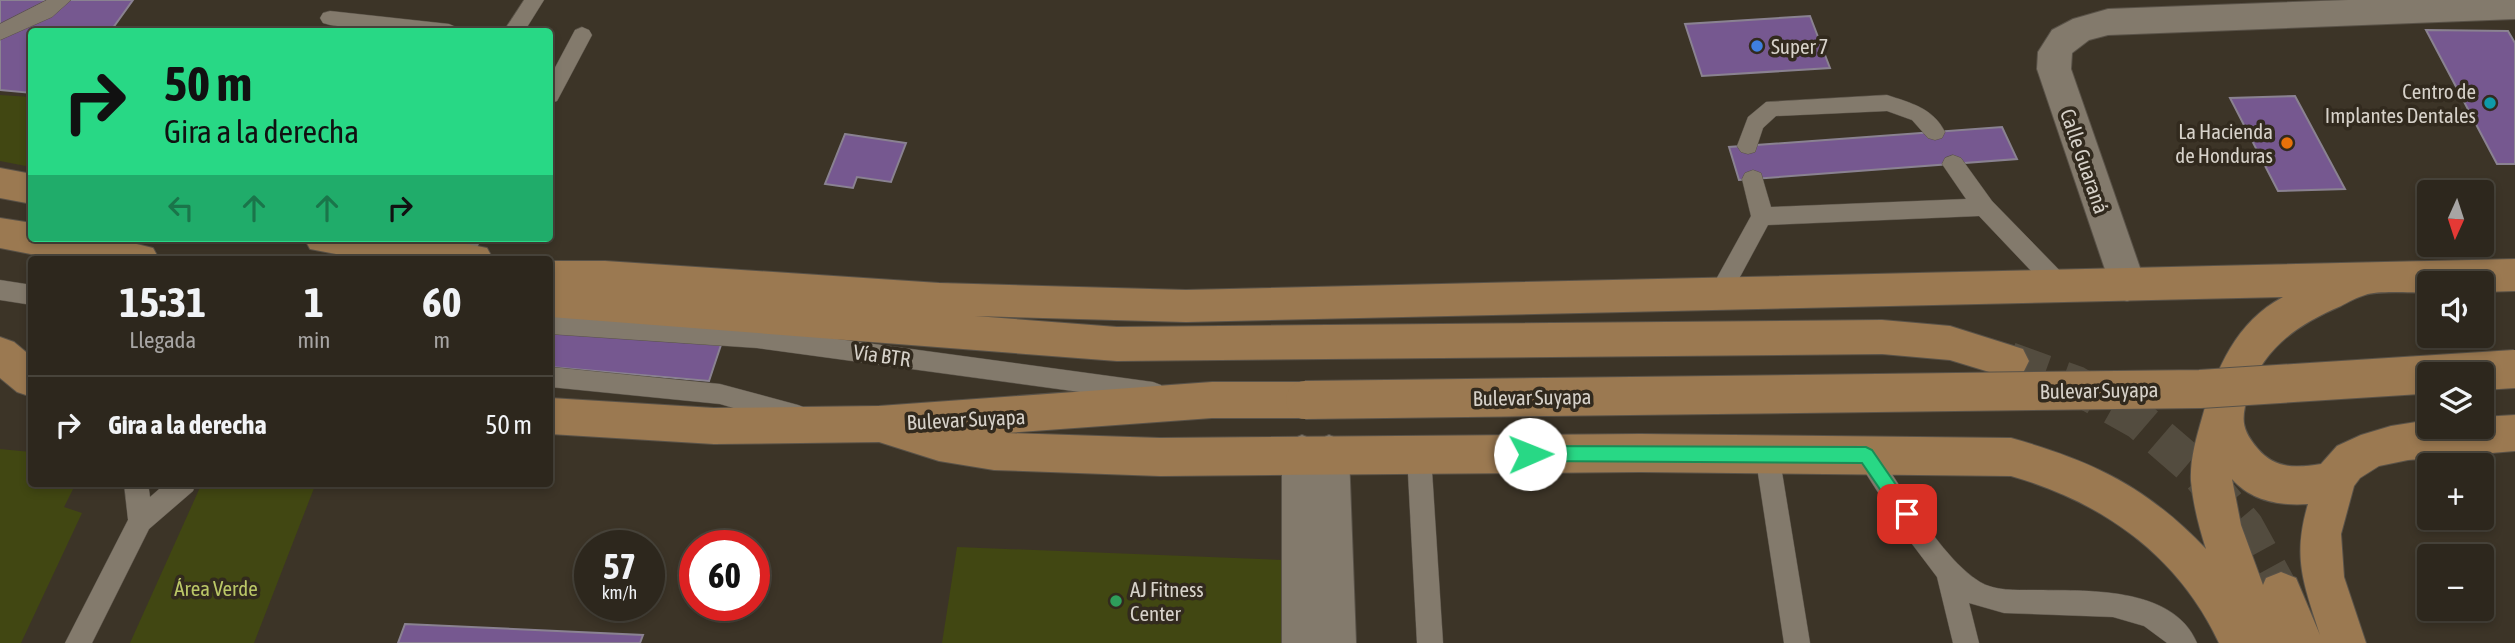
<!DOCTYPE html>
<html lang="es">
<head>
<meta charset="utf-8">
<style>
  :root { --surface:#2d271d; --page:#352f26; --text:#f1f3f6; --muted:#a7a5a4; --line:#48443b }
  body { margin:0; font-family:"Asap Condensed",sans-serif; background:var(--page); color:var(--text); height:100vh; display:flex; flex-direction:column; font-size:26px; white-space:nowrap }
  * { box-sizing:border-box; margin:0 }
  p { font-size:23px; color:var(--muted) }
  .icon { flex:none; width:38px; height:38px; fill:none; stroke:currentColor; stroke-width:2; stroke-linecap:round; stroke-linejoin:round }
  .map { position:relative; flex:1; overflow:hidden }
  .sheet { position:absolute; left:28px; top:256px; width:525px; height:231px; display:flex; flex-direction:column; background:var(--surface); border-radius:7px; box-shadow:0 4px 10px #0003,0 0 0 2px var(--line) }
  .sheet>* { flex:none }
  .guide { position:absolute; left:28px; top:28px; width:525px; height:214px; border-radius:7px; box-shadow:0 4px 10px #0003,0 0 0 2px var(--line); background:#28d885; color:#111; overflow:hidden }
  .needle { width:46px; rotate:183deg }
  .tools { position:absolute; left:2417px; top:180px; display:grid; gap:14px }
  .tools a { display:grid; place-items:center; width:77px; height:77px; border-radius:7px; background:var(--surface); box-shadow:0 4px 10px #0003,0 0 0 2px var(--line); font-size:35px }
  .speed { position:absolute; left:574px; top:530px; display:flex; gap:14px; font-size:35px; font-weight:700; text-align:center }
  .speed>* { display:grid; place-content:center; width:91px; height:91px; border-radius:50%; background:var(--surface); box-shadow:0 4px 10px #0003,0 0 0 2px var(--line); line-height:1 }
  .speed small { font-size:18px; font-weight:400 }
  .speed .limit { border:10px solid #d22; background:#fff; color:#111 }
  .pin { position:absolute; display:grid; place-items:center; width:60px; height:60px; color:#fff; margin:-30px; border-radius:14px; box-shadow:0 4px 10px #0006 }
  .me { position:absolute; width:77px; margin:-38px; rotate:89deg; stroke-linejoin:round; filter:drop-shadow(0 0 5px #0008) }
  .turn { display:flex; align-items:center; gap:24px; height:147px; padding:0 21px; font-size:32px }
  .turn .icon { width:91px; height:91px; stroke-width:2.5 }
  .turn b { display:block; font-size:49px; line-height:60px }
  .lanes { display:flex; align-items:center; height:66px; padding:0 21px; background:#0003; justify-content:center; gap:35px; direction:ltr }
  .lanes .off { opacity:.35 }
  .eta { display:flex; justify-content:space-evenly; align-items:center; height:119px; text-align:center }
  .eta b { font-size:42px; font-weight:700; line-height:49px }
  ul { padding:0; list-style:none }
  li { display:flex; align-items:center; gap:21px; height:98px; padding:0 21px; border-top:2px solid var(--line) }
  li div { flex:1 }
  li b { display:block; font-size:26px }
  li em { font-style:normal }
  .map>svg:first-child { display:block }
  .green { fill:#414712 }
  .building { fill:#765890; stroke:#8a8291; stroke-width:2 }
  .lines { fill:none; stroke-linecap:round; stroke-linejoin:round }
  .primary-tunnel { stroke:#534c3f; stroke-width:38; stroke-dasharray:38 19; stroke-linecap:butt }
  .lane-casing { stroke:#595248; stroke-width:1 }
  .street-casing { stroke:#595248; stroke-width:2 }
  .primary-casing { stroke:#595248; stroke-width:2 }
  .lane { fill:#837a6c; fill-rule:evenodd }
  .street { fill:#837a6c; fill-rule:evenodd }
  .primary { fill:#9b7951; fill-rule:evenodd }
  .primary-bridge-casing { stroke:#595248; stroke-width:40; stroke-linecap:butt }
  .primary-bridge { stroke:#9b7951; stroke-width:38 }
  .route { fill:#28d885; stroke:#1a8c56; stroke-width:2 }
  .shop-dot { fill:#3f7fe0; stroke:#322a1e; stroke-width:2.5 }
  .culture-dot { fill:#0f9aa8; stroke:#322a1e; stroke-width:2.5 }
  .food-dot { fill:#e8710a; stroke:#322a1e; stroke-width:2.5 }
  .leisure-dot { fill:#2e9e5b; stroke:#322a1e; stroke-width:2.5 }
  .labels { text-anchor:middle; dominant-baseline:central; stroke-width:7; stroke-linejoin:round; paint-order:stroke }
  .poi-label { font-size:21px; fill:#d7d2ca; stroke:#322a1e; text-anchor:start }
  .street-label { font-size:21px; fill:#d7d2ca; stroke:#322a1e }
  .park-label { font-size:21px; fill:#bbc767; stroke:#322a1e }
</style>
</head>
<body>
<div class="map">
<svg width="2515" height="643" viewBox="0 0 2515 643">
  <rect width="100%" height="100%" fill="#3c3427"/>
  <g class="green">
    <polygon points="0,95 31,97 31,167 0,161"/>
    <polygon points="0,449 31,452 32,483 76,483 64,507 82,513 21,643 0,643"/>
    <polygon points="202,483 316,483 254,643 130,643"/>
    <polygon points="957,547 1284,560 1285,643 942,643"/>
  </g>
  <g class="building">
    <polygon points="0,0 133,0 110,32 32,32 32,93 0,90"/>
    <polygon points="1810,16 1830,68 1702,76 1685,24"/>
    <polygon points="2426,30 2508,31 2515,43 2515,164 2497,164"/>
    <polygon points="2295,96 2345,189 2278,191 2230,98"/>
    <polygon points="2002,127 2017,159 1739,180 1729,147"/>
    <polygon points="845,134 906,143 891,182 857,177 853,188 825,184"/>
    <polygon points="550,331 721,345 709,381 550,367"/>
    <polygon points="405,624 643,635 640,643 398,643"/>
  </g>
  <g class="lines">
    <polyline class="primary-tunnel" points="2009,361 2076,385 2140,421 2197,470 2245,527 2281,593"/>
    <g class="lane-casing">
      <g id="lane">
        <polygon points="47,0 71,0 52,17 0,40 0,24"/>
        <polygon points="524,0 544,0 524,32 503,32"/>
        <polygon points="330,11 449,24 456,27 459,32 381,32 330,25 323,23 320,18 323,13"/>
        <polygon points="582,27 589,30 592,35 557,101 550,103 550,77 575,30"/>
        <path d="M1887,95C1911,103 1933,108 1945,132L1942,138L1935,140L1928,138L1912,120L1887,111L1776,116L1763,128L1755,152L1748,154L1741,152L1737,146L1748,117L1766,102Z"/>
        <polygon points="1953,155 1961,158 1992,201 2069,280 2072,287 2069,294 2061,297 2053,294 1979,216 1768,225 1727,301 1719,304 1711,301 1708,294 1751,216 1742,179 1745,173 1753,170 1761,173 1771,207 1966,199 1942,164 1945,158"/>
        <polygon points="460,238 482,238 471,259 451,259"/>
        <polygon points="0,280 32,285 32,305 0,300"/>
        <polygon points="550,314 757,328 1153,382 1161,385 1165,392 1161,399 1153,402 757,348 550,334"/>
        <polygon points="550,367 720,384 798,405 806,408 810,416 806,424 798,427 720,404 550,387"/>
        <polygon points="1767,443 1775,446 1779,454 1810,643 1784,643 1755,454 1759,446"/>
        <polygon points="1419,444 1427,447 1431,455 1443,643 1417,643 1407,455 1411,447"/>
        <path d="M1866,444L1874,447C1902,487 1940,557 1980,582C1995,591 2016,590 2033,590C2084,591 2173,585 2197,643H2167L2144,626L2113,617L2004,613L1969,603L1979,643H1953L1937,577L1906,536L1854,455L1858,447Z"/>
        <polygon points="124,483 148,483 150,497 166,483 196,483 193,491 149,529 92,643 65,643 128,520"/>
      </g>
    </g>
    <g class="street-casing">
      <g id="street">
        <polygon points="2348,0 2515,0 2515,19 2108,35 2089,40 2072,53 2071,69 2146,285 2140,296 2127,301 2114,296 2037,69 2038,52 2052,30 2073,19 2108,9"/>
        <polygon points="1302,435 1316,441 1329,435 1343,441 1349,454 1356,643 1282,643 1282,454 1288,441"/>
      </g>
    </g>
    <g class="primary-casing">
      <g id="primary">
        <polygon points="0,168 32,174 32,204 0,198"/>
        <polygon points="0,218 32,223 32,238 112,238 153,248 159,259 56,259 0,248"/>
        <polygon points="304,238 436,238 487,248 493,259 362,259 310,249"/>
        <path d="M2515,259V291L2482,292V284H2429V293C2412,293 2380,290 2365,295C2358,297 2348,302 2341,306C2298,324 2262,349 2248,395C2241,419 2241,429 2258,449C2275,469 2296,468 2321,464L2337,446L2361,435L2391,426L2429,420V427H2482V417L2515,415V451L2408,460L2379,466L2360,478L2354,486L2341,534L2344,577L2366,643H2219C2178,555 2102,502 2011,476L1640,472L1160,476L994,470L939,461L879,442L714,444L550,434V398L714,408L879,406L1212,382H1305L1319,387L1325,400L1319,413L1305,418H1212L1006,433L1160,438L1640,434L2011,438C2093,461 2147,487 2206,549C2199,527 2193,504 2191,481C2190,459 2196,439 2202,418C2216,369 2236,322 2283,297L1186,322L975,316L1117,327L1882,320L1950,326L2023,349L2029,361L2023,373L2009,378L1950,360L1882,354L1117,361L550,317V261H605L939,283L1186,290ZM2232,479C2251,501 2281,506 2308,504C2292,558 2304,584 2320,635L2296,578L2281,572L2266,578L2263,585L2241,525Z"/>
        <polygon points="0,337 14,342 32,357 32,397 17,392 0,378"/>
      </g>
    </g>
    <use href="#lane" class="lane"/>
    <use href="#street" class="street"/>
    <use href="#primary" class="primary"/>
    <g class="primary-bridge-casing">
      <polyline id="primary-bridge" points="1305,400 2200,389 2515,369"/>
    </g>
    <use href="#primary-bridge" class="primary-bridge"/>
  </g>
  <polygon class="route" points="1530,446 1866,447 1872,450 1916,514 1913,520 1907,522 1901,520 1862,463 1530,461 1524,459 1521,454 1524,448"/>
  <circle class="shop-dot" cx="1757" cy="46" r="7"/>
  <circle class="culture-dot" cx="2490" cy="103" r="7"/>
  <circle class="food-dot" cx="2287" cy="143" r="7"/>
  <circle class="leisure-dot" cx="1116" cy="601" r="7"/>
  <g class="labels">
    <g class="poi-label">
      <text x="1771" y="46">Super 7</text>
      <text x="2476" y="91" text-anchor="end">Centro de<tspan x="2476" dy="24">Implantes Dentales</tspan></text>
      <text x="2273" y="131" text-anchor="end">La Hacienda<tspan x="2273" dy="24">de Honduras</tspan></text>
      <text x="1130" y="589">AJ Fitness<tspan x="1130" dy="24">Center</tspan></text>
    </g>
    <g class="street-label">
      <text transform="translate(2085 161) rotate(71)">Calle Guaraná</text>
      <text transform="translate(882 355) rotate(8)">Vía BTR</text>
      <text transform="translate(2099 390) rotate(-1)">Bulevar Suyapa</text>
      <text transform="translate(1532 397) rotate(-1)">Bulevar Suyapa</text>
      <text transform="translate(966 419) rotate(-3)">Bulevar Suyapa</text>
    </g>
    <g class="park-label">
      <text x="216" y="588">Área Verde</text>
    </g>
  </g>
</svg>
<div class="tools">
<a><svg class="needle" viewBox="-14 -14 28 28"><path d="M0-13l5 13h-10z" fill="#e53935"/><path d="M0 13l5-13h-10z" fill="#a7a5a4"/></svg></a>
<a><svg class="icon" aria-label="sound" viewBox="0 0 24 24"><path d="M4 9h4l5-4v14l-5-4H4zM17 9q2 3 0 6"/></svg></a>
<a><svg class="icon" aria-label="layers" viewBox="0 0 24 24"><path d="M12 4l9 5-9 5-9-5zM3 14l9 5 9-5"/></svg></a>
<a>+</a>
<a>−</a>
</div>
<div class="speed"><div>57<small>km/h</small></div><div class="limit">60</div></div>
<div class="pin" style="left:1907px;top:514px;background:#d93025"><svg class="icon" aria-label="arrive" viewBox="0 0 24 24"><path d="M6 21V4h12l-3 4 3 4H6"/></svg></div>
<svg class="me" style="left:1530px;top:454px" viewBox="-20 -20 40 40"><circle r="19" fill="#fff"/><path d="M0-13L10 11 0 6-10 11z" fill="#28d885"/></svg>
<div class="guide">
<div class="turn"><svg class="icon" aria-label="right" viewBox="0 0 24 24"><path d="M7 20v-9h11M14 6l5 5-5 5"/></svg><div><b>50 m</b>Gira a la derecha</div></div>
<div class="lanes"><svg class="icon off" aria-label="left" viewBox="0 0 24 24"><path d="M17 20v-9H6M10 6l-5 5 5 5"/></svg><svg class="icon off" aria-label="ahead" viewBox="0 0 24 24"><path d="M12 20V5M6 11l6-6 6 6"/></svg><svg class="icon off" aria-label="ahead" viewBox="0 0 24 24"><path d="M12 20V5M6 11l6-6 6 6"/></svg><svg class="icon" aria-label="right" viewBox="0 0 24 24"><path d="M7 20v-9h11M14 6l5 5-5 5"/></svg></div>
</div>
<section class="sheet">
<div class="eta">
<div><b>15:31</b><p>Llegada</p></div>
<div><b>1</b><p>min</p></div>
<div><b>60</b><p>m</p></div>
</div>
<ul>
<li><svg class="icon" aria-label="right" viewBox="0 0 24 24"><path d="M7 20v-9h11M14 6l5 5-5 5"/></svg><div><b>Gira a la derecha</b></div><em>50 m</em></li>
</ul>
</section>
</div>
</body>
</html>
